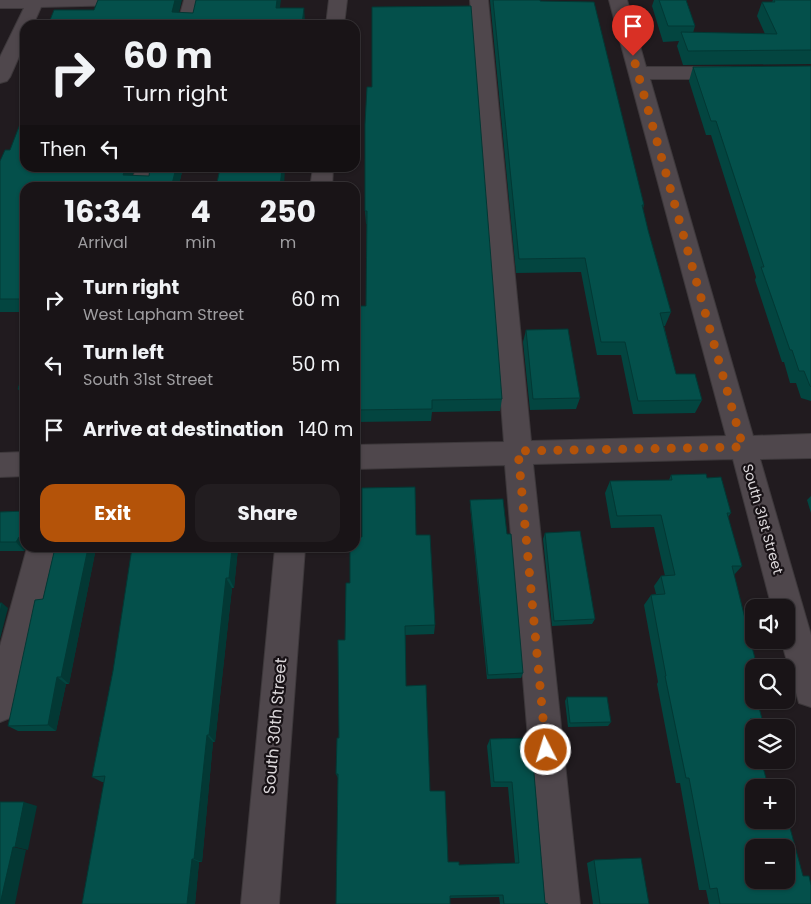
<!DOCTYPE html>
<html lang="en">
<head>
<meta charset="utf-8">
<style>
  :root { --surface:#191417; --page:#221d20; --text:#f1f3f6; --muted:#9f9ea1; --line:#373336; --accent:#b45309 }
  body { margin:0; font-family:Poppins,sans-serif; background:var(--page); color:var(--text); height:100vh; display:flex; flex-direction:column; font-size:19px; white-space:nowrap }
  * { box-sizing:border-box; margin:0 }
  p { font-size:16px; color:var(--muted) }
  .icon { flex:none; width:28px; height:28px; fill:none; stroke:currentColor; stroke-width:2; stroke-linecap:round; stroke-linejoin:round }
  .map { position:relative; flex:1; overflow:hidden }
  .details { position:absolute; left:20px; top:182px; width:340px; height:370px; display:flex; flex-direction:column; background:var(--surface); border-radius:15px; box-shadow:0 1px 4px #0004,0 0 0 1px var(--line) }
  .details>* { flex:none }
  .top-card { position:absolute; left:20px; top:20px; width:340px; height:152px; border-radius:15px; box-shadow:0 1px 4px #0004,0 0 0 1px var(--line); background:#191417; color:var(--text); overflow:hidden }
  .buttons { position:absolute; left:745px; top:599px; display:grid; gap:10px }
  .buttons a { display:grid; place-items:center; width:50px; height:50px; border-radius:10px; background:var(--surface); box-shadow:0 1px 4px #0004,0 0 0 1px var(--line); font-size:25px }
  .pin { position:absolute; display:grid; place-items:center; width:42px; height:42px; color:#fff; margin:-51px -21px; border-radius:50% 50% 50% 0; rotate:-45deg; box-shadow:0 0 5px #0007 }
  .pin .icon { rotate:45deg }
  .me { position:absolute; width:55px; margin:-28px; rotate:355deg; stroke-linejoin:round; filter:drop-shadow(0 0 4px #0008) }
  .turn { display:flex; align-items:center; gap:18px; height:105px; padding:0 20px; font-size:22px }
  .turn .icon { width:65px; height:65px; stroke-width:2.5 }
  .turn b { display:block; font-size:35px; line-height:42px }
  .then { display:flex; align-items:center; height:48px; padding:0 20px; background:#0003; gap:10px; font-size:19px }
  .eta { display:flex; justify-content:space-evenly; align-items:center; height:85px; text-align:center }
  .eta b { font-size:30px; font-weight:700; line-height:35px }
  .action { display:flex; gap:10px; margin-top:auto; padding:10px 20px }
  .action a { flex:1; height:58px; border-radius:15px; background:var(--accent); color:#fff; font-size:20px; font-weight:700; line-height:58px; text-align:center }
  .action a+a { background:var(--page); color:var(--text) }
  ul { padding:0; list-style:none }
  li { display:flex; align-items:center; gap:15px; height:65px; padding:0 20px }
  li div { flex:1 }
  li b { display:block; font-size:19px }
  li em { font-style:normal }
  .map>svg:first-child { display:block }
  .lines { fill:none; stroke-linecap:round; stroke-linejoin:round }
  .minor-casing { stroke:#3d383b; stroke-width:2 }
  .minor { fill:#4f474c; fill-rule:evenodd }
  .wall { fill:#034540 }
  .shaded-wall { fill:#033834 }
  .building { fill:#04504b; stroke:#033834; fill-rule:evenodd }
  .route { stroke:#b45309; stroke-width:9; stroke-dasharray:0 16.2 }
  .labels { text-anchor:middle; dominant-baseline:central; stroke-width:4.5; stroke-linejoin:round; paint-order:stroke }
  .street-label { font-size:14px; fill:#dbd7da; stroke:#181216 }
  .near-street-label { font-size:16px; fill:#dbd7da; stroke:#181216 }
</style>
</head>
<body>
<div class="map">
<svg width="811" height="904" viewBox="0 0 811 904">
  <rect width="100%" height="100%" fill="#211b1f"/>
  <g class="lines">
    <g class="minor-casing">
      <g id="minor">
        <polygon points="0,0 132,0 129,4 123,5 41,7 33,25 25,25 25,43 10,77 7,81 0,83 0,57 24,8 0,8"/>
        <polygon points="184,0 202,0 195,25 177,25"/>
        <polygon points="329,0 347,0 344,25 326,25"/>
        <polygon points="470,0 488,0 531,441 726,436 609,0 627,0 646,67 730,67 737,69 740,73 737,77 730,79 650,79 753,436 811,434 811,458 760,459 811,635 811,707 799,703 781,640 786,640 786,608 772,608 733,459 533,464 580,904 542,904 505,465 355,469 355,445 504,442"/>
        <polygon points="136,168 156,168 152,188 130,188"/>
        <polygon points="313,168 333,168 332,188 310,188"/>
        <polygon points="25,452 25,476 0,477 0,453"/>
        <polygon points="27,548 57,548 17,705 12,717 0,722 0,646"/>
        <polygon points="275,548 305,548 279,904 241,904"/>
      </g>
    </g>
    <use href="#minor" class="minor"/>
  </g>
  <g class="wall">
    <polygon points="490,0 540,0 644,205 643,209 648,230 671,312 665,326 664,326 676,374 702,400 695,413 633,414 621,355 597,355 581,272 516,273"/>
    <polygon points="654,0 686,0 695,26 693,33 765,34 757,16 762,2 772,2 773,0 811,0 811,64 683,65 677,46 679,41 663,42 652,6"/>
    <polygon points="811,66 811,401 801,398 796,383 790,383 784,362 782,362 755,280 756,277 711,135 706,135 689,81 693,67"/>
    <polygon points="365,124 502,399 500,411 432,412 431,421 355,422 355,378 357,378 366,306 367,224 366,224 365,211"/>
    <polygon points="0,161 132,176 149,176 150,168 183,168 178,188 25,188 25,312 0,312"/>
    <polygon points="526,330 580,398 576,409 530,410 523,342"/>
    <polygon points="25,366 25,399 18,389"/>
    <polygon points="671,475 707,478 731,513 728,517 742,566 734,575 756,663 749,669 762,719 752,725 767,782 803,876 811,904 709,904 706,890 699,890 680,783 676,783 657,684 658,682 644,605 651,595 656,594 654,586 661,576 665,576 654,527 611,528 605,493 610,481 669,480"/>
    <polygon points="811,496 811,513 807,500"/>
    <polygon points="470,500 523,673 521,678 487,679 470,506"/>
    <polygon points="25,511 25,548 26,548 24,551 0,551 0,512"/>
    <polygon points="545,533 595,619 592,624 552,626 543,539"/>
    <polygon points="416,535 435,625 434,634 405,635 406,686 430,791 448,862 459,865 515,863 508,787 491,787 487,746 490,739 531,738 545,903 548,904 500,904 499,897 450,898 337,855 338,778 336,774 350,583 362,537"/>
    <polygon points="55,548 96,548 69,684 66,684 56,731 18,731 8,726 43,599"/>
    <polygon points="238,548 234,588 232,588 215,742 213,742 202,862 199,862 195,904 82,904 104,782 102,782 92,777 113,671"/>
    <polygon points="567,697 611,722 608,726 568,727 565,701"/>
    <polygon points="594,860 649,904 593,904 587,863"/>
  </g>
  <g class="shaded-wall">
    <polygon points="175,0 182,0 176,25 172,12"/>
    <polygon points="277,0 281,0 278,22 276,8"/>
    <polygon points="304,8 305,21 305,25 302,25"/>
    <polygon points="126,168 135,168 129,188 123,175"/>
    <polygon points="176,168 183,168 178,188 171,188"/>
    <polygon points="282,168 285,168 284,188 280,188"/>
    <polygon points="19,537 25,544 25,548 26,548 24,551 16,542"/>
    <polygon points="88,548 96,548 69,684 61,677"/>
    <polygon points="232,548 238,548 234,588 229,578"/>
    <polygon points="226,578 232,588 215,742 209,735"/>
    <polygon points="2,603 8,608 0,639 0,612"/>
    <polygon points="57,677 66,684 56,731 48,725"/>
    <polygon points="207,735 213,742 202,862 194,859"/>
    <polygon points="24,802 37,806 28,850 15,847"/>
    <polygon points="13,847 26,850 15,904 0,904"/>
    <polygon points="192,859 199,862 195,904 187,904"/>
  </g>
  <g class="building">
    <polygon points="98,0 175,0 172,12 193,13 196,0 277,0 276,8 304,8 302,25 48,25 54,10 94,10"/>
    <polygon points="493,0 540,0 540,1 594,2 644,205 642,205 648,230 671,312 660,313 676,374 695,374 702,400 638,401 625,342 601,342 585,258 519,259"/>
    <polygon points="659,0 686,0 695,26 668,26"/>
    <polygon points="774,0 811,0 811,50 688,51 681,32 777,34 762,2 775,2"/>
    <polygon points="471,6 502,399 432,400 432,409 355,410 355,378 357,378 359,306 366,306 367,211 365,211 365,124 367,87 372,87 372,7"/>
    <polygon points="811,66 811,387 810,386 804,371 799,371 792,350 790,350 761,267 764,267 716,121 711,121 693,67"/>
    <polygon points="25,111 25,168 126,168 123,175 149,176 150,168 176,168 171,188 25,188 25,299 0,299 0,161 5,150 10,150"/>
    <polygon points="220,168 282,168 280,188 216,188"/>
    <polygon points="568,329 580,398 533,399 526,330"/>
    <polygon points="25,366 25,389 18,389"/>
    <path d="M706,474L707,478L721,477L731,513H727L742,566H732L756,663L747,664L754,687V700H757L762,719H750L754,732V760H761L767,782H778L780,788H754V820H786V813L803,876H809L811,885V904H720L717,888L710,889L689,778H686L665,676H666L651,595L665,594L661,576L675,575L661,515L617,516L610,481L672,480L671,475ZM754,848H786V880H754Z"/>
    <polygon points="415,487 416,535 430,535 435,625 405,626 406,686 426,685 430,791 445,791 448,862 459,862 459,865 519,863 512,782 494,782 490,739 531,738 545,903 548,904 504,904 503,895 450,896 450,904 336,904 338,774 336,774 337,738 339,738 338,640 345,640 346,583 350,583 350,548 355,548 355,537 362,537 362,488"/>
    <polygon points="503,499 507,534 511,534 523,673 488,675 470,500"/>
    <polygon points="25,511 25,537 19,537 16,542 0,542 0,512"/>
    <polygon points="580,531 595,619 554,621 545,533"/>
    <polygon points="55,548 88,548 61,677 57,677 48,725 8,726 35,600 43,599"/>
    <polygon points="132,548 232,548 229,578 226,578 209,735 207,735 194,859 192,859 187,904 82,904 105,776 92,777 113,671"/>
    <polygon points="0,603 2,603 0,612"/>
    <polygon points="567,697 607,697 611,722 570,723"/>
    <polygon points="0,802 24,802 15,847 13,847 0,904"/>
    <polygon points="641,858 649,904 600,904 594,860"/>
  </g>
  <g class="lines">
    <polyline class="route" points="546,750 518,451 743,447 633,56"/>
  </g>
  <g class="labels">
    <g class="street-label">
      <text transform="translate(763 519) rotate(74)">South 31st Street</text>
    </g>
    <g class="near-street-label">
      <text transform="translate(275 726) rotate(-85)">South 30th Street</text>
    </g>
  </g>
</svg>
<div class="buttons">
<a><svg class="icon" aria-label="sound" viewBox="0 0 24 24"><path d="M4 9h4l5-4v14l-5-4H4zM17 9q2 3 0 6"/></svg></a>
<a><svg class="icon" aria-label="search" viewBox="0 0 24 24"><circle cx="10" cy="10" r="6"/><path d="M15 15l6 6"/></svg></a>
<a><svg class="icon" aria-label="layers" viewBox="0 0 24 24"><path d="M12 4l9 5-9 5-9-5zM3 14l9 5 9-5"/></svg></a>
<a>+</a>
<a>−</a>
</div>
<div class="pin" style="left:633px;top:56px;background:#d93025"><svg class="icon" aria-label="arrive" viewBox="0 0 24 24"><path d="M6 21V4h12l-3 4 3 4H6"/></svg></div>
<svg class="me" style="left:546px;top:750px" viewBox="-20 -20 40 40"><circle r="17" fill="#b45309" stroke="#fff" stroke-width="3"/><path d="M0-11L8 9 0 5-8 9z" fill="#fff"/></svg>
<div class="top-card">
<div class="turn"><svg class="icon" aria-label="right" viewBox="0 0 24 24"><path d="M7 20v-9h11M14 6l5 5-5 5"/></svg><div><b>60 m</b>Turn right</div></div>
<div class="then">Then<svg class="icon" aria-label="left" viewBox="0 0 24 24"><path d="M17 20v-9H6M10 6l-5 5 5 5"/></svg></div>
</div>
<section class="details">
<div class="eta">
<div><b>16:34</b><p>Arrival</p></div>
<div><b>4</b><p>min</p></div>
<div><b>250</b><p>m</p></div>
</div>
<ul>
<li><svg class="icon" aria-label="right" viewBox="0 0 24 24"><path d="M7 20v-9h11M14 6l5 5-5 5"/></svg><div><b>Turn right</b><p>West Lapham Street</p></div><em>60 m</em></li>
<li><svg class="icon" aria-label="left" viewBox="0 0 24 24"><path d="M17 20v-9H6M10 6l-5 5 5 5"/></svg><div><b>Turn left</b><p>South 31st Street</p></div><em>50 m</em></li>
<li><svg class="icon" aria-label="arrive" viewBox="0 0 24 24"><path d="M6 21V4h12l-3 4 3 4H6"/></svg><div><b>Arrive at destination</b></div><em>140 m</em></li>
</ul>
<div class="action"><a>Exit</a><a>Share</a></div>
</section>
</div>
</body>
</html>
